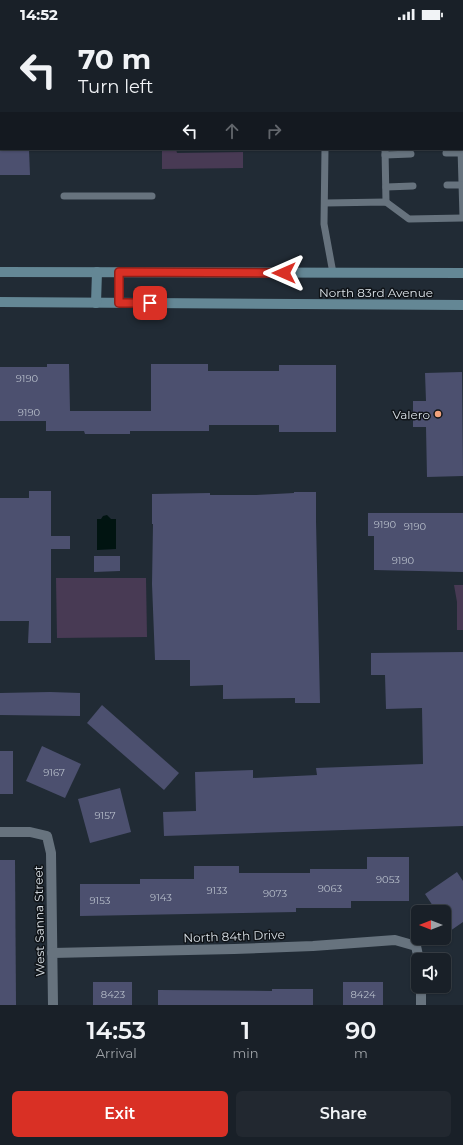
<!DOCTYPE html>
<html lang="en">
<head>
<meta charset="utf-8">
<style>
  :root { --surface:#192028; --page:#222830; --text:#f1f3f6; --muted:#9fa3a8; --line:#373e45; --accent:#d93025 }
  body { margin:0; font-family:Montserrat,sans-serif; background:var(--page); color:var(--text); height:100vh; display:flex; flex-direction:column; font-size:15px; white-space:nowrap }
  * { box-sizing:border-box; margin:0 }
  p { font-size:13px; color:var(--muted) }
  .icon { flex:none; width:22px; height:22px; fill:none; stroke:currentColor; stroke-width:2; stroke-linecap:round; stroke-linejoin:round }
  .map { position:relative; height:977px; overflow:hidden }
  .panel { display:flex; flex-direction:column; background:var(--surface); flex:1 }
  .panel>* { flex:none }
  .top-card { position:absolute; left:0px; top:0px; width:463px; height:122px; box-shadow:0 1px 3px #0004,0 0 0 1px var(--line); background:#192028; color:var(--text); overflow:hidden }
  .needle { width:26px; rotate:270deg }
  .tools { position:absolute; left:411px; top:877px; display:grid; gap:8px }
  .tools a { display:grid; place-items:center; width:40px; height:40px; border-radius:6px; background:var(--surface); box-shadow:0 1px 3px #0004,0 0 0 1px var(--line); font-size:20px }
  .pin { position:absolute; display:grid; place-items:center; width:34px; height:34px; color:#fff; margin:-17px; border-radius:8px; box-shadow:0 2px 6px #0006 }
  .me { position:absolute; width:44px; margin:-22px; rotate:270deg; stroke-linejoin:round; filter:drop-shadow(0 0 3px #0008) }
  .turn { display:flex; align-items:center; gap:14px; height:84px; padding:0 12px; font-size:18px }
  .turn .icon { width:52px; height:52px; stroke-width:2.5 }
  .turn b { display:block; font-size:28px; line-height:34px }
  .lanes { display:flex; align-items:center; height:38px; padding:0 12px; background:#0003; justify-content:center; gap:20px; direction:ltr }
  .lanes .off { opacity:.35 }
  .eta { display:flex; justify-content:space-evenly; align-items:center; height:68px; text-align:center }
  .eta b { font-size:24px; font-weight:600; line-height:28px }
  .action { display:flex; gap:8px; margin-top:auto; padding:8px 12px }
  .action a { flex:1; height:46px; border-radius:6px; background:var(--accent); color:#fff; font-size:16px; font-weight:600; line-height:46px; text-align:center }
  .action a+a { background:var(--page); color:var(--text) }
  .status { display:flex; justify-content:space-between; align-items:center; height:28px; padding:0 20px; background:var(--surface); direction:ltr }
  .status svg { height:11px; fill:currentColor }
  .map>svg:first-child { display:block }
  .green { fill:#483a54 }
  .water { fill:#011411 }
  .building { fill:#4c506f }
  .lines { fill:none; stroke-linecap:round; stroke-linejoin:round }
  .service { stroke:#67737e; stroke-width:7 }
  .minor { stroke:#67737e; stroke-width:10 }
  .secondary { stroke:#648795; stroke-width:10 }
  .route-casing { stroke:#8d1f18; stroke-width:10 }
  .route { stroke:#d93025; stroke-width:7 }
  .poi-dot { fill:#f1a17b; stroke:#0f1317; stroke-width:1.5 }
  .labels { text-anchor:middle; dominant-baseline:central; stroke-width:3; stroke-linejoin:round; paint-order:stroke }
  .number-label { font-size:10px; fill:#b7beca }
  .street-label { font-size:12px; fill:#dbe2e8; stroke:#0f1317 }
  .poi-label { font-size:12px; fill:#dbe2e8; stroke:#0f1317; text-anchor:end }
</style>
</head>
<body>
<div class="status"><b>14:52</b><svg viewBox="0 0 49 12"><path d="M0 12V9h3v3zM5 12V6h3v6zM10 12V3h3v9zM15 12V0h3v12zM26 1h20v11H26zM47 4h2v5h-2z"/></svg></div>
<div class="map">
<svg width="463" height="977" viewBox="0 0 463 977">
  <rect width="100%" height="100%" fill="#212b35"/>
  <g class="green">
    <polygon points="162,121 176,121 177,125 243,124 243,140 162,141"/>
    <polygon points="56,550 146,550 147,609 57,610"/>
    <polygon points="454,557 463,557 463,602 457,602 457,574"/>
  </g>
  <polygon class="water" points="107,487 111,491 116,491 116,521 97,522 97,491 101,491 103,488"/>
  <g class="building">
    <polygon points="0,121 29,121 30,147 0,147"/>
    <polygon points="47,336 69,336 70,383 151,383 151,336 208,336 208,343 279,343 279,337 336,337 336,404 279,404 279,397 209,397 209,403 130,403 130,406 85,406 84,403 46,403 46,393 0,393 0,339 47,339"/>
    <polygon points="462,344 463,448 427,449 426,399 413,399 413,373 426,373 425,345"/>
    <polygon points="29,463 51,463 51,508 70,508 70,521 51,521 51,615 28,615 29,593 0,593 0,470 29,470"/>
    <polygon points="294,464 316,464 316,493 320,675 295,675 295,670 223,671 223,657 190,658 190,632 155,632 152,556 153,496 152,496 152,466 210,465 210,467 256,467 294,465"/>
    <polygon points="368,485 463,485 463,544 374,542 374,508 368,508"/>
    <polygon points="94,528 120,528 120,543 94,544"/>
    <polygon points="463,624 463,798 164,808 163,784 196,783 195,744 253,742 253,750 317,747 316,740 423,736 422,680 386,681 385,647 371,647 371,625"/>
    <polygon points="50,664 80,665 80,688 0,687 0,665"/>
    <polygon points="102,677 179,745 164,762 87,695"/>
    <polygon points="42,718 81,736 65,770 26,753"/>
    <rect x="0" y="723" width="13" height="43"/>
    <polygon points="120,760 131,804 90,815 78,771"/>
    <polygon points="367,829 409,829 409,873 351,873 351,880 296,880 296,884 80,888 80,856 140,856 140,851 194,851 194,838 239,838 239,845 310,845 310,841 367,841"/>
    <polygon points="0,832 15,832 16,977 0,977"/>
    <polygon points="457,844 463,853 463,894 450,903 444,894 444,884 437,884 425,866"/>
    <rect x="93" y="954" width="39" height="23"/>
    <rect x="343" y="954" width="40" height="23"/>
    <polygon points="272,961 313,961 313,977 158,977 158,962 272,963"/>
  </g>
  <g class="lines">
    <g class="service">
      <polyline points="333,0 333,1"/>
      <polyline points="462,38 463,38"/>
      <polyline points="325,121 324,196 333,245"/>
      <polyline points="385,121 386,174"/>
      <polyline points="461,121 463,189"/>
      <polyline points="446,125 461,125"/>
      <polyline points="385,127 411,126"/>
      <polyline points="447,157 462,157"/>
      <polyline points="386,159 413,158"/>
      <polyline points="64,168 152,168"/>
      <polyline points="325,175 386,174 409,191 463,190"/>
    </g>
    <g class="minor">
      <polyline points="0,804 30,804 47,808 51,825 53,977"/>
      <polyline points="52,925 234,921 313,918 395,912 416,918 419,932"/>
      <polyline points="421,958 421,977"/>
    </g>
    <g class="secondary">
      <polyline points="0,244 463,245"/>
      <polyline points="119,244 119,275"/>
      <polyline points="0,274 463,277"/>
      <polyline points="96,275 97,244"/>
    </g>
  </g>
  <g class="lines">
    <g class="route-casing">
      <polyline id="route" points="150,275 119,275 119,244 284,245"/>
    </g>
    <use href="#route" class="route"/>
  </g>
  <circle class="poi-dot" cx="438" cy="386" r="4"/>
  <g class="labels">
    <g class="number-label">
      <text x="27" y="350">9190</text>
      <text x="29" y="384">9190</text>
      <text x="385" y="496">9190</text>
      <text x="415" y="498">9190</text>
      <text x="403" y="532">9190</text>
      <text x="54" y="744">9167</text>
      <text x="105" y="787">9157</text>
      <text x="388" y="851">9053</text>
      <text x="330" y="860">9063</text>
      <text x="217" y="862">9133</text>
      <text x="275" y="865">9073</text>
      <text x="161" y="869">9143</text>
      <text x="100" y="872">9153</text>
      <text x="113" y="966">8423</text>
      <text x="363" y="966">8424</text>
    </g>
    <g class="street-label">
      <text x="376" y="264">North 83rd Avenue</text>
      <text transform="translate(39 893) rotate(-91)">West Sanna Street</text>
      <text transform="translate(234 908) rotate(-2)">North 84th Drive</text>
    </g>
    <g class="poi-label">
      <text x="430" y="386">Valero</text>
    </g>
  </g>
</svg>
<div class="tools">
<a><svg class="needle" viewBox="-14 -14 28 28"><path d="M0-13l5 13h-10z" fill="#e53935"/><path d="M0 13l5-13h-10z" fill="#9fa3a8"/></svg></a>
<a><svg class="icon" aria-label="sound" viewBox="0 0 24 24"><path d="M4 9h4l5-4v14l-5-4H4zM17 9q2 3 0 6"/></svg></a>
</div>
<div class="pin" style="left:150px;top:275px;background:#d93025"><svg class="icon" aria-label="arrive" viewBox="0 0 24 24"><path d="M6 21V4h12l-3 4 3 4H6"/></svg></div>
<svg class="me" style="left:284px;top:245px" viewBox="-20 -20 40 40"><path d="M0-17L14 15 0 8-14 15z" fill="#d93025" stroke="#fff" stroke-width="4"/></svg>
<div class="top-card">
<div class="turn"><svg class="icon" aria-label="left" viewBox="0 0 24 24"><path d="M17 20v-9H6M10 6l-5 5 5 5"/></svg><div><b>70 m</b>Turn left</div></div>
<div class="lanes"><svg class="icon" aria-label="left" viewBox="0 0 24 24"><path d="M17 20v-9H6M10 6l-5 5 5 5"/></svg><svg class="icon off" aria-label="ahead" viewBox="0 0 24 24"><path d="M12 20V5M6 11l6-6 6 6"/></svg><svg class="icon off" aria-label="right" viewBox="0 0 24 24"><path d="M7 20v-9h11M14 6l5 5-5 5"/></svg></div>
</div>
</div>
<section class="panel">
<div class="eta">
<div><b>14:53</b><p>Arrival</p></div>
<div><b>1</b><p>min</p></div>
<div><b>90</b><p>m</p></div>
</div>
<div class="action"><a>Exit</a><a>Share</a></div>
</section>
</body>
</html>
